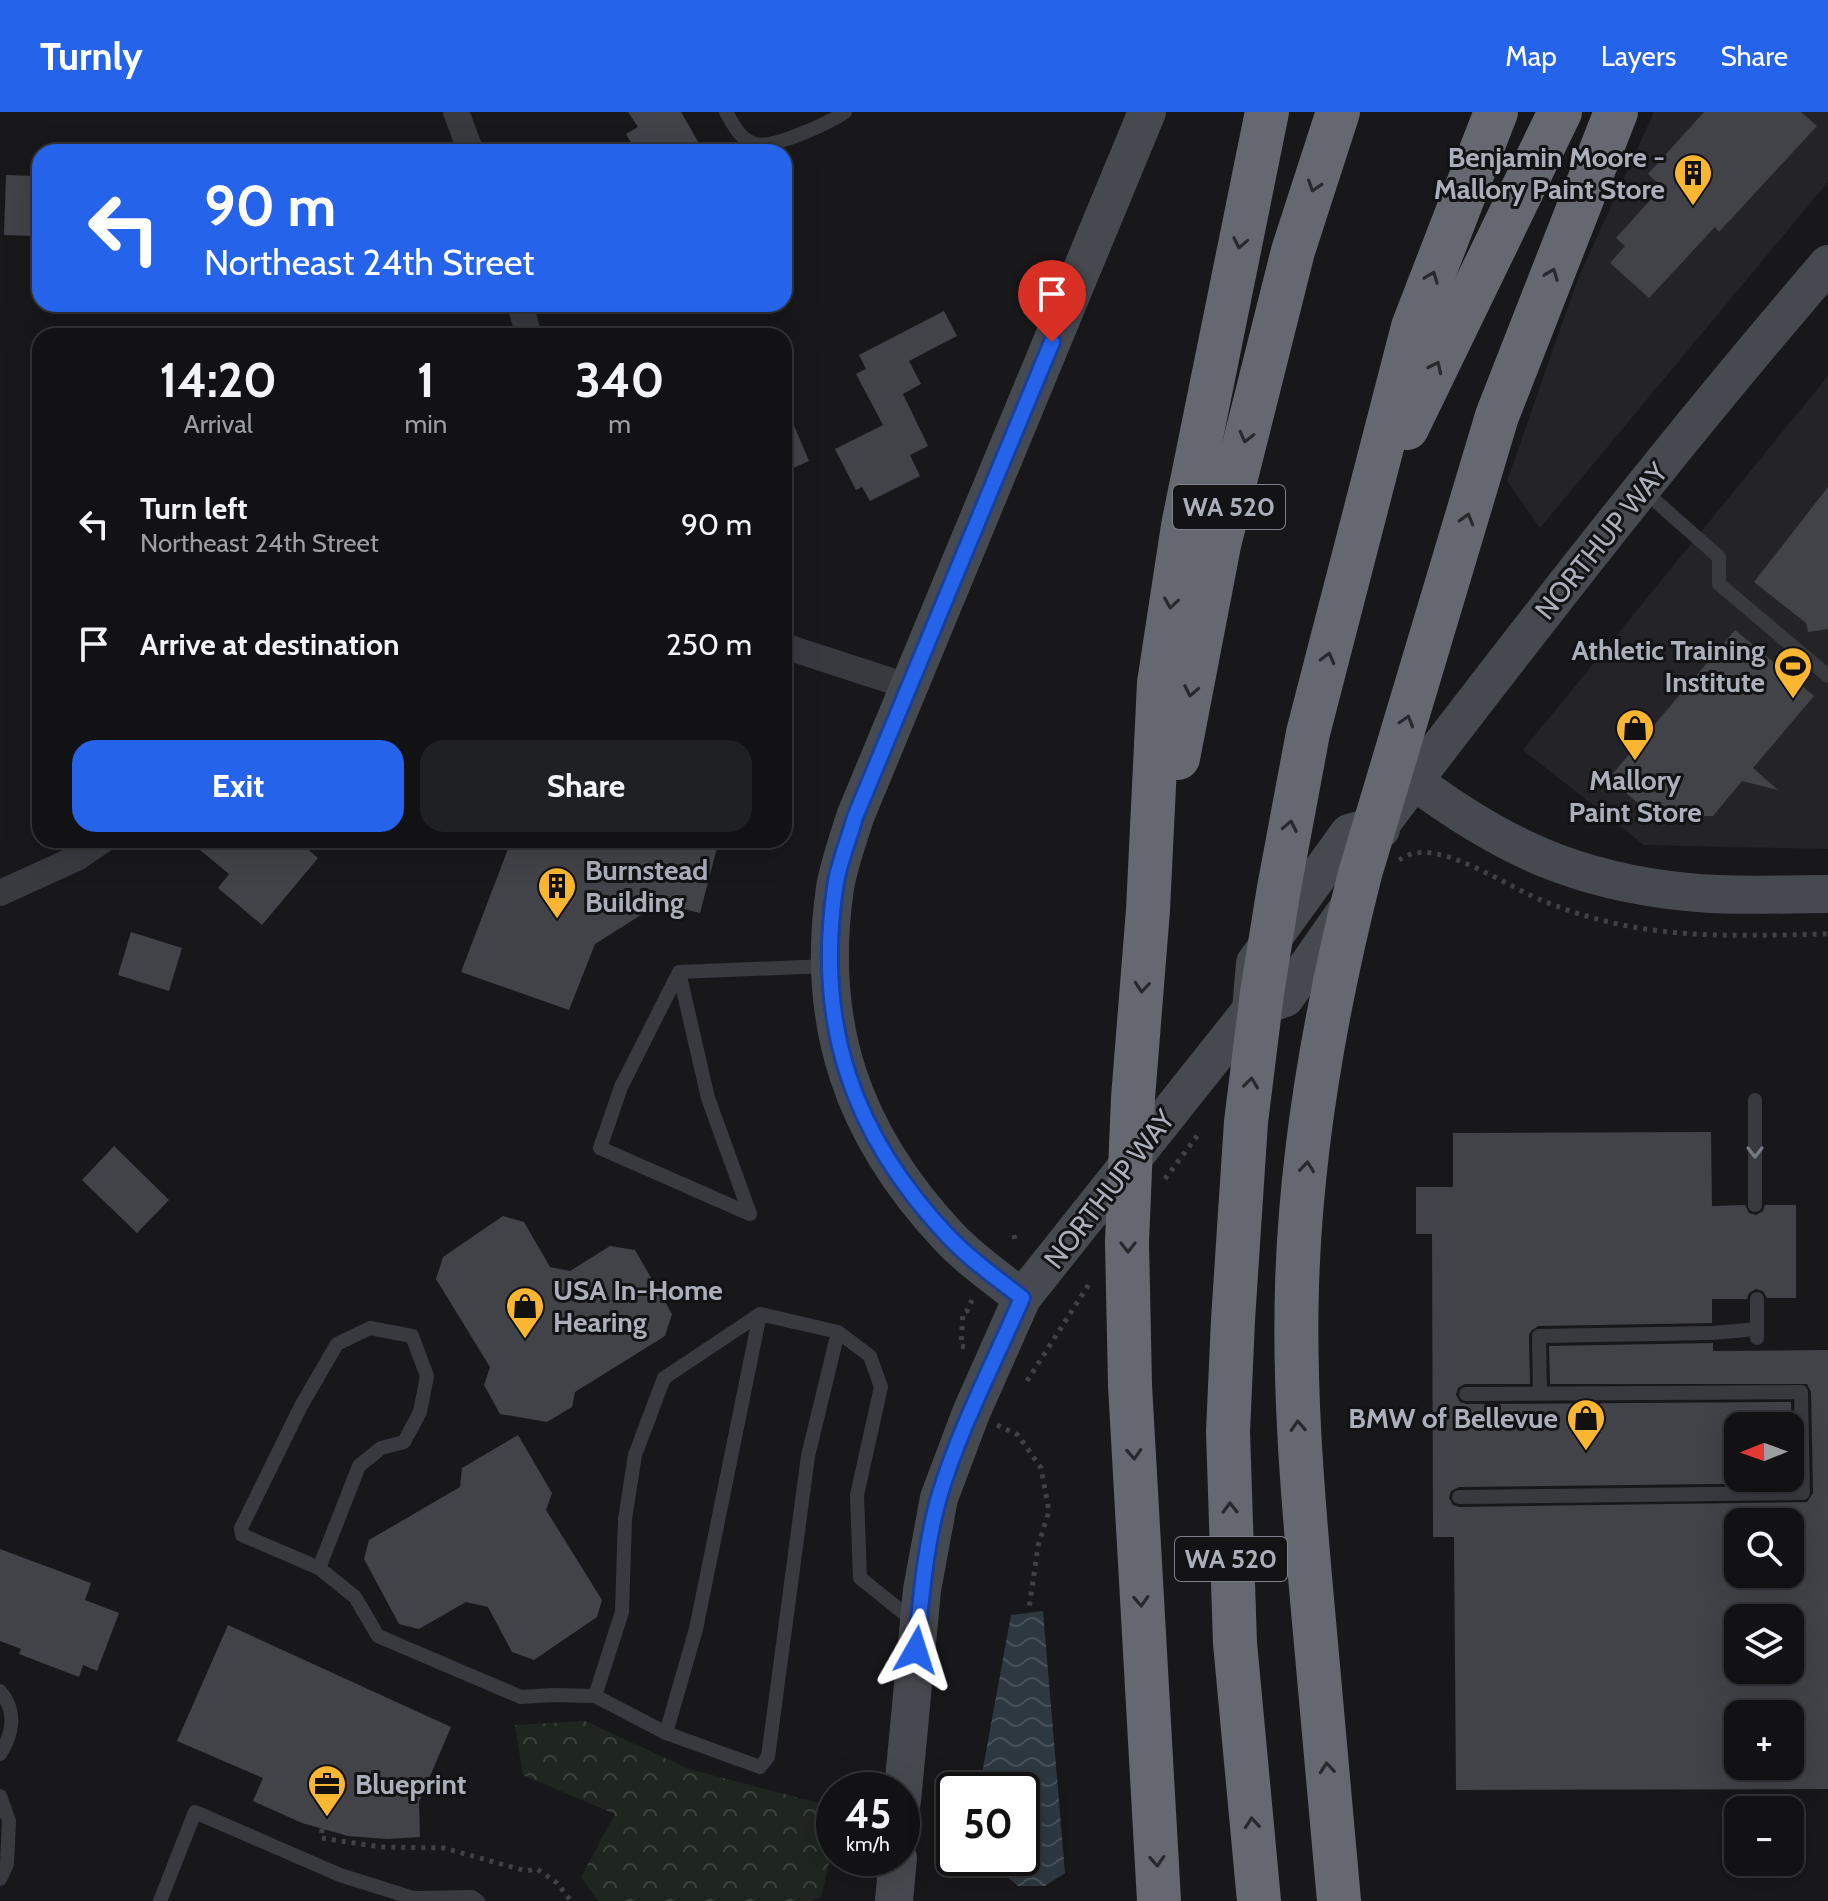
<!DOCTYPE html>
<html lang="en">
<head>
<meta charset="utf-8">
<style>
  :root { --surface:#121214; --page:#1f2022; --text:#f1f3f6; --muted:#9c9ea0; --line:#313234; --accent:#2563eb }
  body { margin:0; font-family:Cabin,sans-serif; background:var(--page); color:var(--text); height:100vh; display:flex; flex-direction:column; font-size:30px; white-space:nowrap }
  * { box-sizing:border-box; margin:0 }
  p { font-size:26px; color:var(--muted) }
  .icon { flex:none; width:44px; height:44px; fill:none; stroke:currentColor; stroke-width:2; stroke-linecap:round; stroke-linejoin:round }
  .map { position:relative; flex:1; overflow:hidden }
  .drawer { position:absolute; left:32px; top:216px; width:760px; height:520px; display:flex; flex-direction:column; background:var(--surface); border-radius:24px; box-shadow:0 8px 32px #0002,0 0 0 2px var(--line) }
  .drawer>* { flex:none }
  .hud { position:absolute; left:32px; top:32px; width:760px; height:168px; border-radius:24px; box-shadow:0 8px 32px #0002,0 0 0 2px var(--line); background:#2563eb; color:#fff; overflow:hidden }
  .needle { width:52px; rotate:269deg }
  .tools { position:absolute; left:1724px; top:1300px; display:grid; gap:16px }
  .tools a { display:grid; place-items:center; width:80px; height:80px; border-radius:16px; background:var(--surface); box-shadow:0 8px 32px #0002,0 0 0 2px var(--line); font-size:40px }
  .speed { position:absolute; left:816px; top:1660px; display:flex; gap:16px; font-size:40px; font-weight:700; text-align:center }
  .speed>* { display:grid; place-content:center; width:104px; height:104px; border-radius:50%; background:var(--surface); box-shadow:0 8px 32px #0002,0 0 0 2px var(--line); line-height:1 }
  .speed small { font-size:20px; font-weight:400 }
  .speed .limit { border:4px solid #111; border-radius:12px; background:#fff; color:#111 }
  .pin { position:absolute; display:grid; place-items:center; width:68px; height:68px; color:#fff; margin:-82px -34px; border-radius:50% 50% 50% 0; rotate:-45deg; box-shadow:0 0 8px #0007 }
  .pin .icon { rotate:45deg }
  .me { position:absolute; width:88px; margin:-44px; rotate:6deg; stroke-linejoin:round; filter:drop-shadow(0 0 6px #0008) }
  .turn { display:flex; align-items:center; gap:28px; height:168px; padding:0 40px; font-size:36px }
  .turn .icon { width:104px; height:104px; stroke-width:2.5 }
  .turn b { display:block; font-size:56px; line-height:68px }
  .eta { display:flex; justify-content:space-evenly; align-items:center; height:136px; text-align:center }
  .eta b { font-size:48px; font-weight:700; line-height:56px }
  .cta { display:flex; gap:16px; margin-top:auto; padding:16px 40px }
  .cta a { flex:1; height:92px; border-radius:24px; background:var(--accent); color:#fff; font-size:32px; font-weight:700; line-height:92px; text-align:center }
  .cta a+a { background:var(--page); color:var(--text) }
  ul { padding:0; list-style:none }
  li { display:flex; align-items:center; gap:24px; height:120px; padding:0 40px }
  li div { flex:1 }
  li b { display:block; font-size:30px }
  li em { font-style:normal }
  header { display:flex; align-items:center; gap:48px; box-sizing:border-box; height:112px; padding:0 40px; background:var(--accent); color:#fff }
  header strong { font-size:38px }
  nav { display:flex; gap:44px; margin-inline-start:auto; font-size:28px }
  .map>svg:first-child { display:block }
  .built { fill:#242428 }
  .forest { fill:url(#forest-crowns) }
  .water { fill:url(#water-waves) }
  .building { fill:#424348; fill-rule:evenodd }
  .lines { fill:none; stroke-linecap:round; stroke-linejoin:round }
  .path { stroke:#3f4147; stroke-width:5; stroke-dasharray:4 6; stroke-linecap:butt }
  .lane { stroke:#393a40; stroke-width:14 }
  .street { stroke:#393a40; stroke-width:26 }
  .secondary { stroke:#474950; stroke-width:38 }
  .highway { stroke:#656871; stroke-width:44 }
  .oneway { stroke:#28282d }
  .oneway2 { stroke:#777a84 }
  .route-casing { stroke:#184099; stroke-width:20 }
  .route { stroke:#2563eb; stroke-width:14 }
  .labels { text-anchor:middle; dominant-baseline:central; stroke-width:6; stroke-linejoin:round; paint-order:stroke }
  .shield { fill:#131316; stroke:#7d808a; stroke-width:2 }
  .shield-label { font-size:26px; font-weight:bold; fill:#aaafbb }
  .poi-label { font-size:28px; font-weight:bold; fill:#aaafbb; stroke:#131316; text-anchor:end }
  .street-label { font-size:28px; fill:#aaafbb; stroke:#131316 }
</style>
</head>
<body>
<header>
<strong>Turnly</strong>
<nav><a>Map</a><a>Layers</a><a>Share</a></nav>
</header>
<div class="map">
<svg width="1828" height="1789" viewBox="0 0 1828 1789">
  <defs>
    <pattern id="forest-crowns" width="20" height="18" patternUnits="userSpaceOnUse" patternTransform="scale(2)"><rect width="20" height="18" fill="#1e261f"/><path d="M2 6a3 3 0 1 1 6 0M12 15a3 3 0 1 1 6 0" fill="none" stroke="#3c433e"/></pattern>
    <pattern id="water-waves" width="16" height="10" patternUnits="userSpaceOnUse" patternTransform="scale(2)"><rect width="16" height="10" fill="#2d3840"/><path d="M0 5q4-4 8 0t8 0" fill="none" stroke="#49525a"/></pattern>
  </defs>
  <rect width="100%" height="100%" fill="#18181b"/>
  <g class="built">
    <polygon points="1654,0 1828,0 1828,70 1540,416 1507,369 1577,169"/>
    <polygon points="1828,264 1828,737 1644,733 1523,638"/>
  </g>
  <polygon class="forest" points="585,1609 689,1657 834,1695 834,1731 821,1785 810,1789 598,1789 581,1765 615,1702 523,1663 515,1613"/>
  <polygon class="water" points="1043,1499 1065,1761 1045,1774 1018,1774 998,1757 995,1746 1022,1746 1022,1678 979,1678 1011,1503"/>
  <g class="building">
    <polygon points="628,0 681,0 704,40 637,40 626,22 638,15"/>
    <polygon points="1704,0 1801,0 1817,14 1719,120 1715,115 1649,186 1610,151 1625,134 1616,126 1662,75 1648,62"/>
    <polygon points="6,63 36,64 34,124 4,123"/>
    <polygon points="944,199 957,224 909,249 921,272 903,282 928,334 910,343 920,364 870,389 862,375 856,378 835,337 883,313 856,262 866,257 859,243"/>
    <polygon points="784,290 809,349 784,360"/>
    <polygon points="1828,375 1828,517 1808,520 1806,511 1754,470"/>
    <polygon points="1735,518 1814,584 1753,656 1778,678 1742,669 1713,704 1654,705 1609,666"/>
    <polygon points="188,728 297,728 318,746 262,813 218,776 229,762"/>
    <polygon points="521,728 719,728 700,801 660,791 595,832 569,898 461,860 508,737"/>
    <polygon points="131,820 182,836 169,879 118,863"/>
    <path d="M1711,1020L1712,1094L1745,1093L1749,1101L1756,1103L1763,1099L1765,1093H1796V1186H1767L1763,1179L1756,1177L1749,1181L1747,1187H1712V1211L1538,1214L1531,1219L1529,1223L1530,1272H1465L1458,1276L1456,1283L1460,1290L1466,1292L1791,1290L1793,1371L1459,1375L1451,1379L1449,1386L1453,1393L1459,1395L1807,1390L1813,1381L1811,1280L1807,1272H1550L1549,1234L1713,1231V1239L1828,1238V1677L1456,1678L1454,1425H1433L1432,1122H1416V1075H1453V1021ZM1738,1314H1790V1366H1738ZM1738,1410H1790V1462H1738ZM1738,1506H1790V1558H1738ZM1738,1602H1790V1654H1738Z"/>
    <polygon points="114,1034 169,1088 137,1121 82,1068"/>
    <polygon points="503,1104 524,1110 550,1155 570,1159 610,1134 635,1138 672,1202 665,1224 575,1280 572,1295 547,1310 500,1302 484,1273 490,1255 436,1167 443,1145"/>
    <polygon points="518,1323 552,1381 546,1398 602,1488 597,1505 534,1548 512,1540 488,1495 466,1490 419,1517 399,1512 364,1447 369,1428 460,1375 462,1356"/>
    <polygon points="0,1437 91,1471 85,1488 119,1501 97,1559 83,1553 79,1565 19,1542 21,1537 0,1529"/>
    <polygon points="228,1513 451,1615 419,1690 420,1725 387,1727 348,1724 302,1711 253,1689 263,1666 177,1629"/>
  </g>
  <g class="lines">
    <g class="path">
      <path d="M1399,748C1404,745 1411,741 1416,741C1452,735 1511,777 1546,790C1643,829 1726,824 1828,822"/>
      <polyline points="1165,1067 1200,1020"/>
      <polyline points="1014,1123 1015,1127"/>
      <polyline points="965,1235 961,1234 963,1201 967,1199 972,1188"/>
      <polyline points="1027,1269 1091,1169"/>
      <polyline points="997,1313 1018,1323 1041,1356 1049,1399 1038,1434 1029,1497"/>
      <polyline points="322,1717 321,1726 381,1735 444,1736 526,1759 537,1757 557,1771 571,1789"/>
    </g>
    <g class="lane">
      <path d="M726,0C733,12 740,28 755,32C773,37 829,11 845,0"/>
      <polyline points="1643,378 1719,445 1719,472 1828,564"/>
      <polyline points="679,860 708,986 750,1102 600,1036 621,975 679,860 827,854"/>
      <polyline points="1755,988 1755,1093"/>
      <polyline points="1757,1187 1757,1226"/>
      <polyline points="838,1220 760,1202 696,1517 666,1621 760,1655 768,1645 808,1344 838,1220 870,1244 881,1275 857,1383 860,1466 915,1510"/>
      <polyline points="1540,1281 1539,1224 1712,1221 1757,1217"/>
      <polyline points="1459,1385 1803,1381 1801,1280 1466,1282"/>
      <polyline points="319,1456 359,1354 381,1336 404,1330 420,1300 427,1264 412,1224 370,1216 337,1232 301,1294 241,1416 242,1423 319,1456 355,1485 378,1524 521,1585 552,1583 595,1584"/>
      <path d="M0,1579C17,1599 13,1622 0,1642"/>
      <polyline points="666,1621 595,1584 622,1500 625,1407 635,1343 664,1266 760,1202"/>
      <polyline points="0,1684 9,1709 7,1752 0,1767"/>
      <polyline points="160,1789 195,1700 340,1763 413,1786 472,1785 478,1789"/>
    </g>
    <g class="street">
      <polyline points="456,0 471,40"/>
      <polyline points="520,192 529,224"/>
      <polyline points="784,534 910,575"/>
      <polyline points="0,781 77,746 103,728"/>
    </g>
    <g class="secondary">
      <path d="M1414,669C1503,735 1576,769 1687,780C1733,785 1782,782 1828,782"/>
      <path d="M1381,717V712C1526,522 1672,333 1828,152"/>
      <polyline points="1251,898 1285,886 1348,796"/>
      <path d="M1022,1186C997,1166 969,1147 947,1123C853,1022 815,913 835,776C839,752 848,728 855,705L1147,0"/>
      <polyline points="902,1689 922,1478 939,1386 971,1301 1022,1186 1251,898 1255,851 1349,721 1381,712"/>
      <polyline points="894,1789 898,1746"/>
    </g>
    <g class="highway">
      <polyline points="1407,316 1560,0"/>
      <polyline points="1178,646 1219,433 1293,139 1338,0"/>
      <polyline points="1159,1789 1130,1273 1127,1130 1133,986 1148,798 1159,571 1183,414 1267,0"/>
      <polyline points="1259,1789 1235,1531 1228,1320 1233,1208 1246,1010 1262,881 1279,776 1308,621 1413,215 1496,0"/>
      <path d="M1339,1789C1330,1685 1320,1580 1311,1476C1302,1375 1294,1275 1297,1174C1301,1035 1326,896 1360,762L1497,304L1616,0"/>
    </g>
  </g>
  <defs><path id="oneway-chevron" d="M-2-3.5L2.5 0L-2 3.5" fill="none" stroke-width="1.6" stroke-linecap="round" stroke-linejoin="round" transform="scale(2)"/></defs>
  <g class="oneway">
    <use href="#oneway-chevron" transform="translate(1314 74) rotate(108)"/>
    <use href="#oneway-chevron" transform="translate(1240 131) rotate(101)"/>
    <use href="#oneway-chevron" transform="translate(1552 162) rotate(-69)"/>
    <use href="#oneway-chevron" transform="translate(1432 165) rotate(-69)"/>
    <use href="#oneway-chevron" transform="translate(1436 255) rotate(-64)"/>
    <use href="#oneway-chevron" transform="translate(1246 325) rotate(104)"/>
    <use href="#oneway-chevron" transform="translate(1467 407) rotate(-74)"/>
    <use href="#oneway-chevron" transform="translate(1171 491) rotate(99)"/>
    <use href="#oneway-chevron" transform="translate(1328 546) rotate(-75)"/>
    <use href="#oneway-chevron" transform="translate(1191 579) rotate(101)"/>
    <use href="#oneway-chevron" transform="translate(1407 609) rotate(-73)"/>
    <use href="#oneway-chevron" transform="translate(1290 714) rotate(-79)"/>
    <use href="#oneway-chevron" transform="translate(1142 875) rotate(95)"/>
    <use href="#oneway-chevron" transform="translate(1251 971) rotate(-83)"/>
    <use href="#oneway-chevron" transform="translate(1307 1055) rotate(-84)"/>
    <use href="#oneway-chevron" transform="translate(1128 1135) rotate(90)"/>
    <use href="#oneway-chevron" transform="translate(1298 1314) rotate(-93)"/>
    <use href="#oneway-chevron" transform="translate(1134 1342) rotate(87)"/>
    <use href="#oneway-chevron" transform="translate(1230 1396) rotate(-91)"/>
    <use href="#oneway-chevron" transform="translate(1141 1489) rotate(87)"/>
    <use href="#oneway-chevron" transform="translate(1327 1656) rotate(-95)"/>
    <use href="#oneway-chevron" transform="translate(1252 1711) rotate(-95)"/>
    <use href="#oneway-chevron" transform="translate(1157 1749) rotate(87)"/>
  </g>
  <use class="oneway2" href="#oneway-chevron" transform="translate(1755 1040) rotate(90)"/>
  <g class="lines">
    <g class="route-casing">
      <path id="route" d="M916,1538C921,1488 925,1434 939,1385C959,1317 994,1251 1022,1186C997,1166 969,1147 947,1123C853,1023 815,913 835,776C838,752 849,728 855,705L1052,230"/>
    </g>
    <use href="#route" class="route"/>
  </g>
  <defs>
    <g id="building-pin" transform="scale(2)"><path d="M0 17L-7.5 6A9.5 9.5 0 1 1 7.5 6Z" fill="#fab631" stroke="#131316"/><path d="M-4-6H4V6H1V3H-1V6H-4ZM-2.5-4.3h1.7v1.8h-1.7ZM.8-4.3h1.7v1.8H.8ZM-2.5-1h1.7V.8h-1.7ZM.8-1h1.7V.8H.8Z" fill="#111"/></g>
    <g id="stadium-pin" transform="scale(2)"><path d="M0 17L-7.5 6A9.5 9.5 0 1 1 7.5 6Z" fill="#fab631" stroke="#131316"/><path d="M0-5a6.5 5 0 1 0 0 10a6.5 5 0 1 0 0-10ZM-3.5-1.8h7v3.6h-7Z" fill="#111"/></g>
    <g id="shop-pin" transform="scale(2)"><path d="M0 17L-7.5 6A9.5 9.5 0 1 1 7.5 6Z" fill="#fab631" stroke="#131316"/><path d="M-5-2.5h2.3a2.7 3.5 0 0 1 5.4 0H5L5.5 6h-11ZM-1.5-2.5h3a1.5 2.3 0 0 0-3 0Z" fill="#111"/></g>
    <g id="office-pin" transform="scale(2)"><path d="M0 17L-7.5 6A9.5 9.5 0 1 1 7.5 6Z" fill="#fab631" stroke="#131316"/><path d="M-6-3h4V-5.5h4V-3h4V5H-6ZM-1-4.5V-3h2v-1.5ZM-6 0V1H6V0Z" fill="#111"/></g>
  </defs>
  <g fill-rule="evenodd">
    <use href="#building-pin" x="1693" y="61"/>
    <use href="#stadium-pin" x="1793" y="554"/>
    <use href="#shop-pin" x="1635" y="616"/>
    <use href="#building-pin" x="557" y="774"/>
    <use href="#shop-pin" x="525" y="1194"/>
    <use href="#shop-pin" x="1586" y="1306"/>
    <use href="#office-pin" x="327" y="1672"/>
  </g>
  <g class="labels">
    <g class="shield">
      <rect x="1173" y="373" width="112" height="44" rx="6"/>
      <rect x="1175" y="1425" width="112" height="44" rx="6"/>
    </g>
    <g class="shield-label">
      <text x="1229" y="395">WA 520</text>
      <text x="1231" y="1447">WA 520</text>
    </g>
    <g class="poi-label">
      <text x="1665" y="45">Benjamin Moore -<tspan x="1665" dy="32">Mallory Paint Store</tspan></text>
      <text x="1765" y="538">Athletic Training<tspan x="1765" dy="32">Institute</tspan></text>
      <text x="1635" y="668" text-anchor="middle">Mallory<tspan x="1635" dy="32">Paint Store</tspan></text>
      <text x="585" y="758" text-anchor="start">Burnstead<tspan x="585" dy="32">Building</tspan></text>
      <text x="553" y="1178" text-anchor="start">USA In-Home<tspan x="553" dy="32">Hearing</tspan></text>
      <text x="1558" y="1306">BMW of Bellevue</text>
      <text x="355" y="1672" text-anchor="start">Blueprint</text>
    </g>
    <g class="street-label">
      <text transform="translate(1601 429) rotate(-51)">NORTHUP WAY</text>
      <text transform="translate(1109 1077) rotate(-52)">NORTHUP WAY</text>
    </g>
  </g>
</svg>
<div class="tools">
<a><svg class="needle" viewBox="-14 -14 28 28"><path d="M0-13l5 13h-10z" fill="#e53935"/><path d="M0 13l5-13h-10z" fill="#9c9ea0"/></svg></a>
<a><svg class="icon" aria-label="search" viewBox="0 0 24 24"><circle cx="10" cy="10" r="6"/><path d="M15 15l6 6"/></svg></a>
<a><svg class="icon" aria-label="layers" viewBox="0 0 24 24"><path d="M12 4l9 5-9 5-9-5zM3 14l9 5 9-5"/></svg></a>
<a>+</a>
<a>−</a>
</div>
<div class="speed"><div>45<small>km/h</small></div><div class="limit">50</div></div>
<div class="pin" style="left:1052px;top:230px;background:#d93025"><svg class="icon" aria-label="arrive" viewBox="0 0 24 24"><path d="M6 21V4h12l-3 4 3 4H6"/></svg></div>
<svg class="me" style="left:916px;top:1538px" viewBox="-20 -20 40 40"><path d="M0-17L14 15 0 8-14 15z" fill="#2563eb" stroke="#fff" stroke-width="4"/></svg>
<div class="hud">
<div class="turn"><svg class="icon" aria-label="left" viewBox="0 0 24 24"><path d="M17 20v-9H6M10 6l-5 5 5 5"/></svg><div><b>90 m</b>Northeast 24th Street</div></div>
</div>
<section class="drawer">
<div class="eta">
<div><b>14:20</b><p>Arrival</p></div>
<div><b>1</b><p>min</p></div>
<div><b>340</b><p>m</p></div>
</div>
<ul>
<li><svg class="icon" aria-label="left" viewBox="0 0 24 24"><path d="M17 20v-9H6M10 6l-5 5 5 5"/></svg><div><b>Turn left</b><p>Northeast 24th Street</p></div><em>90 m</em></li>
<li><svg class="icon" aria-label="arrive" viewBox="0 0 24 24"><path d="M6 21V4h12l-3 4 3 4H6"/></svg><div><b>Arrive at destination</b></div><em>250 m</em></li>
</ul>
<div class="cta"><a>Exit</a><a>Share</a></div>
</section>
</div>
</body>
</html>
